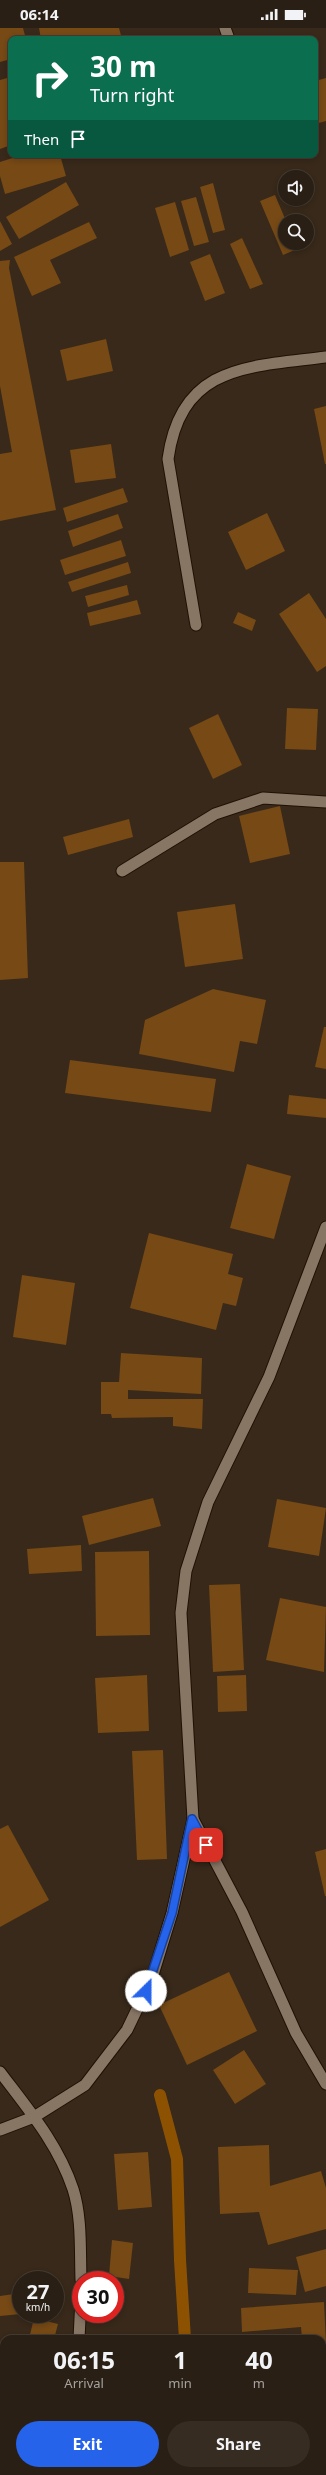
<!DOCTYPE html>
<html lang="en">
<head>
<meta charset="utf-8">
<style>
  :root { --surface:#2a1f14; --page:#362c22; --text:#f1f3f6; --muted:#a5a2a0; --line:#463d34; --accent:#2563eb }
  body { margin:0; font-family:"Noto Sans",sans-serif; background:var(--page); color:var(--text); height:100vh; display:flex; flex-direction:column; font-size:15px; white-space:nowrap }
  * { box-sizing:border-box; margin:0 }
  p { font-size:13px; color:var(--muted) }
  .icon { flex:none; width:22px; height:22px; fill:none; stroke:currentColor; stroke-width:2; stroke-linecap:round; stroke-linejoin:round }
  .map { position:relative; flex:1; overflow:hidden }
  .drawer { position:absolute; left:0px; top:2307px; width:326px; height:140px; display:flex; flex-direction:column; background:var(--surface); border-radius:12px 12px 0 0; box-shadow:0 2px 6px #0003,0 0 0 1px var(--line) }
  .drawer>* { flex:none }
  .top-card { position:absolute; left:8px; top:8px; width:310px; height:122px; border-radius:8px; box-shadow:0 2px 6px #0003,0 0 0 1px var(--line); background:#0b6e4f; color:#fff; overflow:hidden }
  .controls { position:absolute; left:278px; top:142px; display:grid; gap:8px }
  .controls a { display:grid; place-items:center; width:36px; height:36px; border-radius:50%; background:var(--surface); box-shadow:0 2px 6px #0003,0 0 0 1px var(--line); font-size:20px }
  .speed { position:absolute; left:12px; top:2243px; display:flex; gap:8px; font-size:20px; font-weight:700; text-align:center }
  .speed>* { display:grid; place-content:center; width:52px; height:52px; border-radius:50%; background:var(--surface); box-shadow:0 2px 6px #0003,0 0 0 1px var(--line); line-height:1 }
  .speed small { font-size:10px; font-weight:400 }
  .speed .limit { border:6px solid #d22; background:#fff; color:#111 }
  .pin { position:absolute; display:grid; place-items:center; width:34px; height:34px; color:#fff; margin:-17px; border-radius:8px; box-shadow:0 2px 6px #0006 }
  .me { position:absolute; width:44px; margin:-22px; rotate:23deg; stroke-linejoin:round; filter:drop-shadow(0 0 3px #0008) }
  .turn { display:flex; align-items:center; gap:14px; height:84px; padding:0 16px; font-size:18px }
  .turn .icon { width:52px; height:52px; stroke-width:2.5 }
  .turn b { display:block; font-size:28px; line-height:34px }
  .then { display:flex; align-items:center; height:38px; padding:0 16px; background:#0003; gap:8px; font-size:15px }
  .eta { display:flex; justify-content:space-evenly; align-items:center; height:68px; text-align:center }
  .eta b { font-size:24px; font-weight:700; line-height:28px }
  .action { display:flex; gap:8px; margin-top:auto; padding:8px 16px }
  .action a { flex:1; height:46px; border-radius:24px; background:var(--accent); color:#fff; font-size:16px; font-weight:700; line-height:46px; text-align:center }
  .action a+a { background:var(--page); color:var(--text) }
  .status { display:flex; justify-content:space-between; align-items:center; height:28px; padding:0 20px; background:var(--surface); direction:ltr }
  .status svg { height:11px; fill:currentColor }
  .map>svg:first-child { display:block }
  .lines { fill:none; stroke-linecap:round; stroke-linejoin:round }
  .stream { stroke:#8d5201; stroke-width:12 }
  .building { fill:#764915 }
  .service-casing { stroke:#1f1104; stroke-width:13 }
  .minor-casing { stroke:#1f1104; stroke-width:13 }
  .service { stroke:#887665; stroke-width:11 }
  .minor { stroke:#887665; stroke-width:11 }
  .route-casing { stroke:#184099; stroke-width:10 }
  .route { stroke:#2563eb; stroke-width:7 }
</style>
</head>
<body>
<div class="status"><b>06:14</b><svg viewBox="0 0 49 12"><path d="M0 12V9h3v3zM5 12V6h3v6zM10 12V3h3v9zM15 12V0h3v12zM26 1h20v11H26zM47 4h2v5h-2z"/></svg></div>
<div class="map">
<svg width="326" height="2447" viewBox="0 0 326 2447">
  <rect width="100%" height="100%" fill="#38291a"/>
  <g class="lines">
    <g class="stream">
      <polyline points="160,2067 177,2131 180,2232 185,2311"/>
      <polyline points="135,2443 136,2447"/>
    </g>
  </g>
  <g class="building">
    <polygon points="0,0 23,0 26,11 11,11 11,31 0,34"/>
    <polygon points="39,0 119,0 122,11 41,11"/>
    <polygon points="11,49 11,117 0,121 0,52"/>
    <polygon points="326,50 326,93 315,96 315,53"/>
    <polygon points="22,127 60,127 66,148 5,166 0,148 0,134"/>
    <polygon points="66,154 79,177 19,211 6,189"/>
    <polygon points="213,155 225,202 213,205 200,159"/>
    <polygon points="275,167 286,193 285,215 295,215 297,221 283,227 260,173"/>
    <polygon points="196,169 209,214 194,218 181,173"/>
    <polygon points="175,174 189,222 170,229 155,180"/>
    <polygon points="0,193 12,216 0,223"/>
    <polygon points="89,194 97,210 50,232 61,255 32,268 14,229"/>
    <polygon points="242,210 263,256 250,261 230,216"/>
    <polygon points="210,226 225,265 205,273 190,234"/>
    <polygon points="10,232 9,240 56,482 0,493 0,426 12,424 0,358 0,233"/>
    <polygon points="106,311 113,343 67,353 60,322"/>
    <polygon points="326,378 326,436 325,436 314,381"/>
    <polygon points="111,416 116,450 75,455 70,422"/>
    <polygon points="123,460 128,474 67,494 63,480"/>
    <polygon points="267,485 285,523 246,542 228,504"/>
    <polygon points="118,486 123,500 73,519 68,503"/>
    <polygon points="121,512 126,528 65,547 60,532"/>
    <polygon points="128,534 131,545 72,564 68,554"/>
    <polygon points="127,557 129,567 88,579 85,568"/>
    <polygon points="309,565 326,591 326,638 317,644 279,586"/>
    <polygon points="137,572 141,586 90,598 87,585"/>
    <polygon points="238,584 256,592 252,603 233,595"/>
    <polygon points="287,680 318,681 316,722 285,721"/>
    <polygon points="218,686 242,737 213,751 189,700"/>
    <polygon points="280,778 290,826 250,835 239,788"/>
    <polygon points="129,791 133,809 68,827 63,809"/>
    <polygon points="0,834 24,834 28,950 0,952"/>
    <polygon points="235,876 243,931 185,939 177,884"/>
    <polygon points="213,961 266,972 257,1016 240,1013 234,1044 139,1026 145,992"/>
    <polygon points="324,999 326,999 326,1041 315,1039"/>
    <polygon points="70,1032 216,1051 211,1084 65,1065"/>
    <polygon points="289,1067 326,1071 326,1090 287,1086"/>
    <polygon points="247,1136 291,1148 274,1211 230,1200"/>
    <polygon points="149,1205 233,1226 228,1246 243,1250 236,1278 223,1275 216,1302 130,1280"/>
    <polygon points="22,1247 75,1255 66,1317 13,1309"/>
    <polygon points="121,1325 202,1330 201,1366 128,1362 128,1371 203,1371 202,1401 173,1398 173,1389 112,1390 111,1386 101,1386 101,1354 119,1354"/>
    <polygon points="153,1470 161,1498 89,1517 82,1488"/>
    <polygon points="277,1471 326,1480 319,1528 268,1519"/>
    <polygon points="81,1517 82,1543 29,1546 27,1521"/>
    <polygon points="149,1523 150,1607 96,1608 95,1524"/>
    <polygon points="240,1556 244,1642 213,1644 209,1557"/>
    <polygon points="280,1570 326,1579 324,1644 266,1632"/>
    <polygon points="147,1647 149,1703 98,1705 95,1650"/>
    <polygon points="246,1647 247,1683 218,1684 217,1648"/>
    <polygon points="163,1722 167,1831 137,1832 132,1723"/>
    <polygon points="8,1797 49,1872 0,1899 0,1801"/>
    <polygon points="326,1821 326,1868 325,1868 315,1824"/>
    <polygon points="229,1944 257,2003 187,2037 159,1977"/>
    <polygon points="244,2022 266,2056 235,2076 213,2042"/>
    <polygon points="269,2117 270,2158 321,2143 326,2160 326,2201 268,2217 259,2184 220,2186 218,2119"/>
    <polygon points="148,2124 152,2179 118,2182 114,2126"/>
    <polygon points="112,2212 133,2215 129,2251 109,2248"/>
    <polygon points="326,2221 326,2258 305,2264 296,2229"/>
    <polygon points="249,2240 298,2242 296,2267 248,2265"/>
    <polygon points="21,2265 21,2286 0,2288 0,2268"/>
    <polygon points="324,2274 326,2315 322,2315 322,2311 302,2311 301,2299 242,2304 241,2280"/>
    <polygon points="34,2290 58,2296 54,2311 29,2311"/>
    <rect x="0" y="2358" width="4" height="69"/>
  </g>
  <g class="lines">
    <g class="service-casing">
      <polyline id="service" points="122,843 215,786 263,770 326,774"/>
    </g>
    <g class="minor-casing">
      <g id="minor">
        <polyline points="225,0 229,11"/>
        <path d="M196,597L168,431C181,336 249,339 326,329"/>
        <polyline points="193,1791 242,1884 296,2005 326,2056"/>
        <path d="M0,2044C28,2081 58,2116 73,2161C82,2189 80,2222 81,2252"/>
        <polyline points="0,2102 34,2089 85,2057 127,2002 152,1950 172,1885 193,1791 181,1585 186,1543 208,1474 269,1349 326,1199"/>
        <polyline points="79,2311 81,2270"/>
        <polyline points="322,2437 326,2436"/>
        <polyline points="53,2447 54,2443"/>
        <polyline points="290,2447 302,2443"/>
      </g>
    </g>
    <use href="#service" class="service"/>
    <use href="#minor" class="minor"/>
  </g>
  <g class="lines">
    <g class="route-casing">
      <polyline id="route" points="146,1963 172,1885 192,1791 206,1817"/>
    </g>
    <use href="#route" class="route"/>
  </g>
</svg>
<div class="controls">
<a><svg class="icon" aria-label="sound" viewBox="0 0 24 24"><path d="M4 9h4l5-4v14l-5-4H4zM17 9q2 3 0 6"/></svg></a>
<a><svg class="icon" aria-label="search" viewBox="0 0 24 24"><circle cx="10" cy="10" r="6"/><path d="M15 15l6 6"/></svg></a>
</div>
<div class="speed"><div>27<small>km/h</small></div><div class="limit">30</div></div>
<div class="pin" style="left:206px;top:1817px;background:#d93025"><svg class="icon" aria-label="arrive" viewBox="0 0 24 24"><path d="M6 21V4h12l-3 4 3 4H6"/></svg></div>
<svg class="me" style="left:146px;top:1963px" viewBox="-20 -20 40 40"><circle r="19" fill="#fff"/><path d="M0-13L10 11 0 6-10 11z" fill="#2563eb"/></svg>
<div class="top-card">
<div class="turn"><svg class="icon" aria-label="right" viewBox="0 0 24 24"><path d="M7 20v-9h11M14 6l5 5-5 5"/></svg><div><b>30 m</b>Turn right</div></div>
<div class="then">Then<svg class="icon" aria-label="arrive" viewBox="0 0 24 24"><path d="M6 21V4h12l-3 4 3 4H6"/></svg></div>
</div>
<section class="drawer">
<div class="eta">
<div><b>06:15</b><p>Arrival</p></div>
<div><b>1</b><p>min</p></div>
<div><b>40</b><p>m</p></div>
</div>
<div class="action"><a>Exit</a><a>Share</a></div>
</section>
</div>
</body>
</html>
